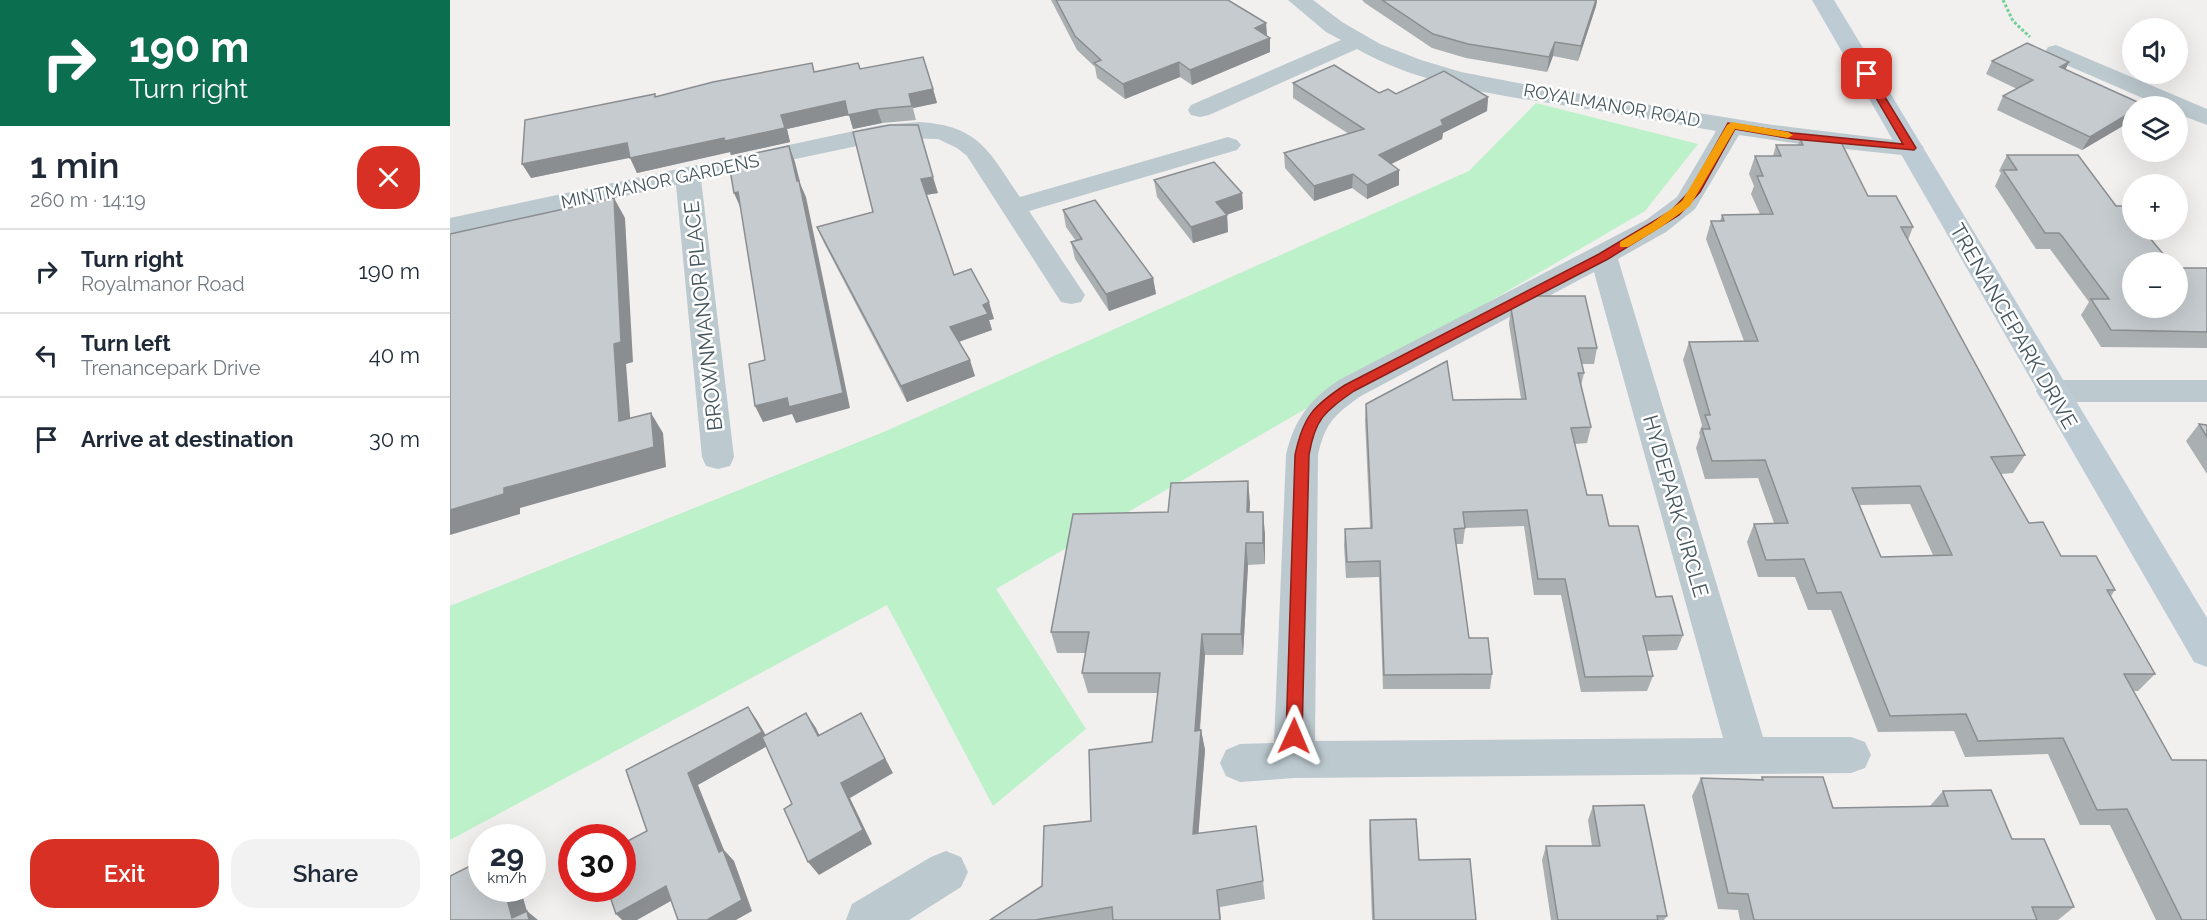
<!DOCTYPE html>
<html lang="en">
<head>
<meta charset="utf-8">
<style>
  :root { --surface:#fff; --page:#f2f2f3; --text:#1f2937; --muted:#747a83; --line:#e0e1e3; --accent:#d93025 }
  body { margin:0; font-family:Raleway,sans-serif; background:var(--page); color:var(--text); height:100vh; display:flex; flex-direction:column; font-size:22px; white-space:nowrap }
  * { box-sizing:border-box; margin:0 }
  p { font-size:20px; color:var(--muted) }
  .icon { flex:none; width:33px; height:33px; fill:none; stroke:currentColor; stroke-width:2; stroke-linecap:round; stroke-linejoin:round }
  .map { position:relative; flex:1; overflow:hidden }
  .drawer { display:flex; flex-direction:column; background:var(--surface); width:450px }
  .drawer>* { flex:none }
  .guide { background:#0b6e4f; color:#fff; overflow:hidden }
  .fabs { position:absolute; left:1672px; top:18px; display:grid; gap:12px }
  .fabs a { display:grid; place-items:center; width:66px; height:66px; border-radius:50%; background:var(--surface); box-shadow:0 6px 24px #0002; font-size:30px }
  .speed { position:absolute; left:18px; top:824px; display:flex; gap:12px; font-size:30px; font-weight:700; text-align:center }
  .speed>* { display:grid; place-content:center; width:78px; height:78px; border-radius:50%; background:var(--surface); box-shadow:0 6px 24px #0002; line-height:1 }
  .speed small { font-size:15px; font-weight:400 }
  .speed .limit { border:9px solid #d22; background:#fff; color:#111 }
  .pin { position:absolute; display:grid; place-items:center; width:51px; height:51px; color:#fff; margin:-26px; border-radius:12px; box-shadow:0 3px 9px #0006 }
  .me { position:absolute; width:66px; margin:-33px; rotate:1deg; stroke-linejoin:round; filter:drop-shadow(0 0 4px #0008) }
  .turn { display:flex; align-items:center; gap:21px; height:126px; padding:0 30px; font-size:27px }
  .turn .icon { width:78px; height:78px; stroke-width:2.5 }
  .turn b { display:block; font-size:42px; line-height:51px }
  .round { display:grid; place-items:center; flex:none; width:63px; height:63px; border-radius:24px; background:var(--page) }
  .headline { display:flex; align-items:center; justify-content:space-between; height:102px; padding:0 30px }
  h1 { font-size:36px; font-weight:600; line-height:45px }
  .primary-button { display:flex; gap:12px; margin-top:auto; padding:12px 30px }
  .primary-button a { flex:1; height:69px; border-radius:24px; background:var(--accent); color:#fff; font-size:24px; font-weight:600; line-height:69px; text-align:center }
  .primary-button a+a { background:var(--page); color:var(--text) }
  ul { padding:0; list-style:none }
  li { display:flex; align-items:center; gap:18px; height:84px; padding:0 30px; border-top:2px solid var(--line) }
  li div { flex:1 }
  li b { display:block; font-size:22px }
  li em { font-style:normal }
  main { display:flex; flex:1; min-height:0 }
  .map>svg:first-child { display:block }
  .green { fill:#bcf1c9 }
  .lines { fill:none; stroke-linecap:round; stroke-linejoin:round }
  .path { stroke:#72d196; stroke-width:3; stroke-dasharray:3 2; stroke-linecap:butt }
  .street { fill:#bcc9cf; fill-rule:evenodd }
  .secondary { fill:#bccbd4; fill-rule:evenodd }
  .wall { fill:#aaafb2; fill-rule:evenodd }
  .shaded-wall { fill:#8b8e91 }
  .building { fill:#c6cbcf; stroke:#8b8e91; stroke-width:1.5; fill-rule:evenodd }
  .route { fill:#d93025; stroke:#8d1f18; stroke-width:1.5 }
  .slow { fill:#f59e0b }
  .labels { text-anchor:middle; dominant-baseline:central; stroke-width:5; stroke-linejoin:round; paint-order:stroke }
  .far-street-label { font-size:18px; fill:#46565e; stroke:#fff }
  .street-label { font-size:21px; fill:#46565e; stroke:#fff }
</style>
</head>
<body>
<main>
<section class="drawer">
<div class="guide">
<div class="turn"><svg class="icon" aria-label="right" viewBox="0 0 24 24"><path d="M7 20v-9h11M14 6l5 5-5 5"/></svg><div><b>190 m</b>Turn right</div></div>
</div>
<div class="headline"><div><h1>1 min</h1><p>260 m · 14:19</p></div><a class="round" style="background:#d93025;color:#fff"><svg class="icon" aria-label="close" viewBox="0 0 24 24"><path d="M6 6l12 12M18 6L6 18"/></svg></a></div>
<ul>
<li><svg class="icon" aria-label="right" viewBox="0 0 24 24"><path d="M7 20v-9h11M14 6l5 5-5 5"/></svg><div><b>Turn right</b><p>Royalmanor Road</p></div><em>190 m</em></li>
<li><svg class="icon" aria-label="left" viewBox="0 0 24 24"><path d="M17 20v-9H6M10 6l-5 5 5 5"/></svg><div><b>Turn left</b><p>Trenancepark Drive</p></div><em>40 m</em></li>
<li><svg class="icon" aria-label="arrive" viewBox="0 0 24 24"><path d="M6 21V4h12l-3 4 3 4H6"/></svg><div><b>Arrive at destination</b></div><em>30 m</em></li>
</ul>
<div class="primary-button"><a>Exit</a><a>Share</a></div>
</section>
<div class="map">
<svg width="1757" height="920" viewBox="0 0 1757 920">
  <rect width="100%" height="100%" fill="#f2efef"/>
  <polygon class="green" points="1086,103 1248,144 1195,211 546,589 636,729 543,806 437,605 0,840 0,606 436,431 1019,171"/>
  <g class="lines">
    <polyline class="path" points="1553,0 1563,21 1580,37"/>
    <g class="street">
      <path d="M838,0H863L892,22L930,44L971,60L1011,72L1094,88L1323,125L1470,143L1474,148L1470,153L1461,156L1358,145L1289,135L1245,209L1216,232L1168,259L1313,737H1401L1415,742L1421,755L1415,768L1401,773L844,778L790,782L776,776L770,763L776,750L790,744L824,743L836,455C844,420 859,400 889,380L1196,220L1227,197L1266,131C1217,122 1167,114 1118,106C1048,95 970,85 907,49L759,115L750,117L741,115L738,110L741,105L891,40L876,32ZM1144,272L1273,738L865,741L868,455C875,423 885,414 911,396Z"/>
      <polygon points="1606,45 1757,109 1757,125 1728,114 1728,106 1711,106 1598,57 1595,52 1598,47"/>
      <path d="M470,122C530,126 539,152 570,197L778,137L787,140L791,145L787,150L579,211L635,295L631,302L621,304L611,302L517,156L507,148L488,139L445,138L251,179L284,457L280,466L268,469L256,466L252,457L226,185L0,234V218L432,125Z"/>
      <polygon points="1602,380 1757,380 1757,402 1602,402 1591,399 1586,391 1591,383"/>
      <polygon points="496,851 511,857 518,872 511,887 459,920 396,920 402,904 481,857"/>
    </g>
    <polygon class="secondary" points="1362,0 1384,0 1757,618 1757,667 1744,662"/>
  </g>
  <g class="wall">
    <polygon points="601,0 778,0 816,23 817,36 820,52 742,85 730,77 675,99 647,78 645,67 627,50"/>
    <polygon points="912,0 1147,0 1146,6 1128,61 1103,56 1097,72 1016,58 982,48 915,3"/>
    <polygon points="1542,61 1615,69 1683,106 1683,120 1632,150 1547,110 1553,96 1567,89 1536,74"/>
    <polygon points="410,69 483,89 487,103 463,108 466,120 432,123 403,129 399,115 337,129 340,142 281,155 280,152 187,173 180,157 81,178 206,96 365,72"/>
    <polygon points="843,83 946,94 1038,97 1037,111 993,133 992,139 941,164 949,185 917,199 902,188 864,201 835,168 834,153 899,134 843,98"/>
    <polygon points="403,132 488,193 476,195 504,275 544,319 539,320 542,330 509,342 525,376 457,402 374,243 367,227 423,212"/>
    <path d="M1350,138L1418,196L1463,227L1458,240L1575,455L1563,473L1551,474L1579,523L1611,556L1665,590L1661,596L1705,674L1688,691H1683L1757,920H1706L1660,825H1630L1598,754L1515,757L1504,731L1428,732L1381,610H1358L1345,577H1308L1297,542L1304,524L1324,523L1308,478L1255,479L1246,448L1250,436L1249,433L1252,425L1233,360L1239,342L1294,341L1256,239L1261,221H1270L1272,215L1310,214L1301,194L1304,186L1299,174L1305,156H1323L1326,145H1348ZM1460,504L1483,555L1431,557L1410,505Z"/>
    <polygon points="1557,155 1683,308 1757,268 1757,348 1651,347 1631,315 1639,302 1600,249 1586,249 1545,186 1551,173 1549,171"/>
    <polygon points="704,180 792,193 793,209 777,215 778,232 743,243 707,197"/>
    <polygon points="613,210 703,278 706,294 659,311 625,259 621,242 626,241 616,227"/>
    <polygon points="1061,308 1147,348 1144,364 1132,364 1134,373 1131,386 1141,427 1137,443 1125,444 1137,495 1159,526 1206,597 1233,635 1227,650 1197,651 1203,676 1197,691 1131,692 1111,595 1084,595 1074,526 1015,528 1013,544 1006,544 1019,638 1042,674 1040,689 933,689 929,577 896,578 894,545 895,529 920,528 915,420 916,404 1071,399 1059,324"/>
    <polygon points="1749,424 1757,425 1757,474 1736,441"/>
    <polygon points="800,503 799,512 815,534 815,564 798,565 793,655 755,655 750,731 751,730 755,750 748,833 813,881 815,899 770,907 771,920 540,920 592,886 641,821 702,742 708,693 638,693 632,673 636,653 607,653 601,632 718,512"/>
    <polygon points="1312,777 1383,808 1480,806 1493,791 1562,839 1624,907 1608,920 1290,920 1288,910 1268,909 1242,796 1251,778 1311,779"/>
    <polygon points="1143,806 1217,916 1214,920 1101,920 1092,860 1096,846 1142,846 1138,820"/>
    <polygon points="920,820 969,860 1026,920 922,920 919,833"/>
  </g>
  <g class="shaded-wall">
    <polygon points="1146,0 1147,0 1146,6 1128,61 1131,46"/>
    <polygon points="816,23 817,38 805,28"/>
    <polygon points="820,38 820,52 742,85 740,70"/>
    <polygon points="1105,42 1103,56 1097,72 1099,57"/>
    <polygon points="729,62 730,77 675,99 673,84"/>
    <polygon points="1619,62 1613,75 1610,67"/>
    <polygon points="483,89 487,103 463,108 459,94"/>
    <polygon points="1038,97 1037,111 993,133 992,139 929,170 929,155 991,120"/>
    <polygon points="395,101 427,109 432,123 403,129 399,115 337,129 340,142 281,155 280,152 187,173 180,158 331,115"/>
    <polygon points="1683,111 1683,120 1632,150 1640,137"/>
    <polygon points="177,143 184,157 81,178 72,164"/>
    <polygon points="339,146 345,162 350,182 349,181 356,197 400,408 346,423 342,414 313,422 305,406 337,398 347,181"/>
    <polygon points="949,170 949,185 917,199 917,185"/>
    <polygon points="903,174 902,188 864,201 864,186"/>
    <polygon points="483,177 488,193 475,195 471,179"/>
    <polygon points="288,192 291,209 284,193"/>
    <polygon points="792,193 793,209 767,218 766,202"/>
    <polygon points="164,198 175,218 183,362 176,364 182,441 169,421 164,344"/>
    <polygon points="777,215 778,232 743,243 741,227"/>
    <polygon points="703,278 706,294 659,311 656,294"/>
    <polygon points="539,302 544,319 539,320 542,330 505,343 500,327 533,305"/>
    <polygon points="520,360 525,376 457,402 451,386"/>
    <polygon points="201,413 213,433 216,467 70,508 70,514 0,535 0,510 54,488"/>
    <polygon points="798,481 800,503 799,534 797,512"/>
    <polygon points="813,512 815,534 815,564 813,543"/>
    <polygon points="796,543 798,565 793,655 791,634"/>
    <polygon points="752,634 755,655 748,751 745,731"/>
    <polygon points="298,707 307,720 321,744 248,785 274,850 284,861 302,911 286,920 257,920 269,852 238,773"/>
    <polygon points="356,713 366,728 377,751 368,736"/>
    <polygon points="411,713 443,773 400,798 422,844 369,875 358,862"/>
    <polygon points="751,730 755,750 747,852 743,834"/>
    <polygon points="216,886 228,897 187,920 172,920 166,914"/>
    <polygon points="54,888 70,888 77,911 88,920 65,920 62,918"/>
  </g>
  <g class="building">
    <polygon points="606,0 778,0 816,23 805,28 820,38 740,70 729,62 673,84 644,63 651,60 625,36"/>
    <polygon points="932,0 1146,0 1131,46 1105,42 1099,57 1018,44 983,34"/>
    <polygon points="1577,43 1619,62 1610,67 1694,105 1691,106 1683,106 1683,111 1640,137 1553,96 1583,80 1542,61"/>
    <polygon points="473,57 483,89 459,94 462,106 427,109 398,115 395,101 331,115 335,128 275,141 274,138 180,158 177,143 72,164 75,120 205,94 205,97 263,82 362,63 364,72 408,63 410,69"/>
    <polygon points="884,65 929,93 938,89 946,94 994,71 1038,97 991,120 993,125 929,155 949,170 917,185 903,174 864,186 834,153 914,129 843,83"/>
    <polygon points="440,125 468,125 483,177 471,179 504,275 521,269 539,302 533,305 538,314 500,327 520,360 451,386 367,227 423,212 403,132"/>
    <path d="M1350,138H1389L1418,196H1446L1463,227H1451L1575,455L1541,457L1579,523L1593,522L1611,556H1646L1665,590H1657L1705,674H1674L1722,760H1756L1757,762V920H1732L1677,809L1647,810L1613,738L1528,741L1516,714L1440,716L1391,592L1367,593L1354,559L1316,560L1304,524L1338,523L1315,460L1262,461L1252,429H1260L1255,415H1260L1239,342L1308,341L1261,221H1274L1272,215L1323,214L1307,176H1313L1305,156H1331L1326,145H1353ZM1470,486L1502,555L1431,557L1402,488Z"/>
    <polygon points="339,146 347,181 349,181 393,393 339,407 337,398 305,406 299,364 315,360 288,192 284,193 278,159"/>
    <polygon points="1557,155 1628,155 1666,206 1674,206 1683,217 1683,230 1693,230 1720,262 1683,262 1683,308 1728,308 1728,268 1757,268 1757,332 1661,330 1641,299 1659,299 1612,236 1609,233 1595,233 1553,170 1567,170"/>
    <polygon points="764,162 792,193 766,202 777,215 741,227 704,180"/>
    <polygon points="164,198 171,342 164,344 169,421 201,413 204,447 54,488 54,494 0,510 0,234"/>
    <polygon points="645,200 703,278 656,294 621,242 632,239 613,210"/>
    <polygon points="1087,296 1135,296 1147,348 1128,348 1134,373 1128,373 1141,427 1121,428 1137,495 1152,495 1159,526 1188,526 1206,597 1222,596 1233,635 1193,636 1203,676 1135,677 1115,579 1088,579 1077,510 1013,512 1015,528 1004,529 1019,638 1038,638 1042,674 934,675 930,561 897,562 895,529 922,528 916,404 997,361 1003,400 1076,399 1061,308"/>
    <polygon points="1749,424 1757,425 1757,437"/>
    <polygon points="798,481 797,512 813,512 813,543 796,543 791,634 752,634 745,731 751,730 743,834 806,826 813,881 767,890 770,920 663,920 662,907 585,920 540,920 592,886 594,826 641,821 639,750 702,742 710,673 632,673 639,632 601,632 623,514 718,512 721,483"/>
    <polygon points="298,707 312,732 238,773 269,852 273,850 292,900 257,920 228,920 216,886 166,914 157,888 172,888 172,844 197,831 176,770"/>
    <polygon points="356,713 368,736 411,713 435,759 391,783 413,830 358,862 334,809 342,804 312,737"/>
    <polygon points="1312,777 1373,777 1383,808 1498,806 1493,791 1541,790 1562,839 1594,839 1624,907 1582,907 1587,920 1304,920 1298,894 1278,893 1251,778 1313,780"/>
    <polygon points="1194,805 1217,916 1207,916 1208,920 1108,920 1096,846 1150,846 1143,806"/>
    <polygon points="966,819 969,860 1020,859 1026,920 924,920 920,820"/>
    <polygon points="32,860 32,888 54,888 62,918 77,911 79,920 0,920 0,876"/>
  </g>
  <path class="route" d="M1417,71L1421,74L1466,148L1464,150L1343,139L1285,129L1250,192L1229,215L1158,259L904,391C874,412 865,419 859,455L852,736L850,741L844,744L838,741L836,736L845,455C853,417 863,406 895,385L1149,254L1221,211L1240,191L1278,123L1343,133L1453,144L1412,74Z"/>
  <polygon class="slow" points="1282,122 1338,132 1343,135 1338,138 1285,129 1240,206 1210,228 1178,247 1170,247 1170,242 1202,223 1232,201 1277,125"/>
  <g class="labels">
    <g class="far-street-label">
      <text transform="translate(1162 105) rotate(10)">ROYALMANOR ROAD</text>
      <text transform="translate(210 181) rotate(-12)">MINTMANOR GARDENS</text>
    </g>
    <g class="street-label">
      <text transform="translate(253 316) rotate(-96)">BROWNMANOR PLACE</text>
      <text transform="translate(1564 326) rotate(60)">TRENANCEPARK DRIVE</text>
      <text transform="translate(1226 506) rotate(74)">HYDEPARK CIRCLE</text>
    </g>
  </g>
</svg>
<div class="fabs">
<a><svg class="icon" aria-label="sound" viewBox="0 0 24 24"><path d="M4 9h4l5-4v14l-5-4H4zM17 9q2 3 0 6"/></svg></a>
<a><svg class="icon" aria-label="layers" viewBox="0 0 24 24"><path d="M12 4l9 5-9 5-9-5zM3 14l9 5 9-5"/></svg></a>
<a>+</a>
<a>−</a>
</div>
<div class="speed"><div>29<small>km/h</small></div><div class="limit">30</div></div>
<div class="pin" style="left:1417px;top:74px;background:#d93025"><svg class="icon" aria-label="arrive" viewBox="0 0 24 24"><path d="M6 21V4h12l-3 4 3 4H6"/></svg></div>
<svg class="me" style="left:844px;top:736px" viewBox="-20 -20 40 40"><path d="M0-17L14 15 0 8-14 15z" fill="#d93025" stroke="#fff" stroke-width="4"/></svg>
</div>
</main>
</body>
</html>
